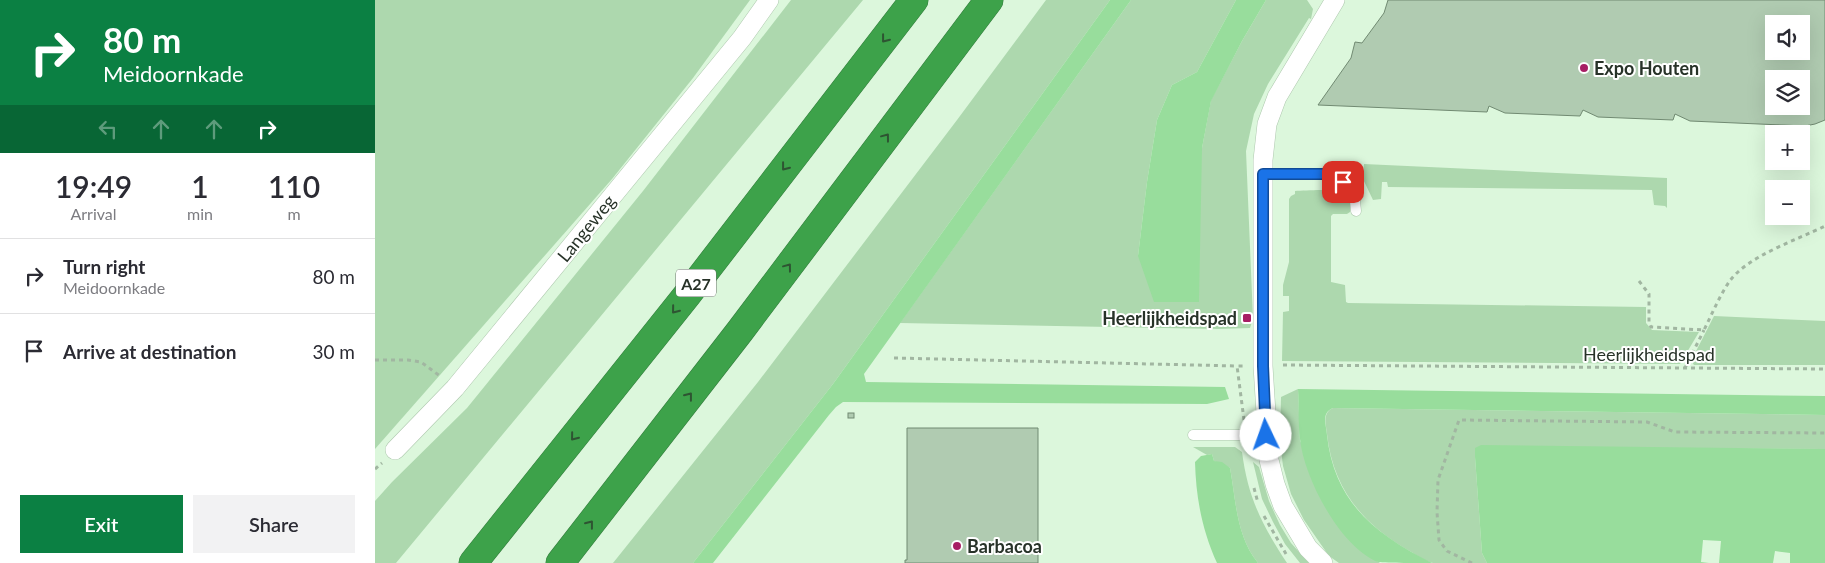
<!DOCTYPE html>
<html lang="en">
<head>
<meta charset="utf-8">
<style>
  :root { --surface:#fff; --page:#f2f2f3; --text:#2b2b33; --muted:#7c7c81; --line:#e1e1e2; --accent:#0b8043 }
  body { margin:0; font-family:Lato,sans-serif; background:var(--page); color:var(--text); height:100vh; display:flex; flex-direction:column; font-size:19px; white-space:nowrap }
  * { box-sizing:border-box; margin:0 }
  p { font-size:16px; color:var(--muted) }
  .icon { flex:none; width:28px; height:28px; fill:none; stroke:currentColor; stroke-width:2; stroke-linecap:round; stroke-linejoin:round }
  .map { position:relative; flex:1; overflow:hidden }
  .drawer { display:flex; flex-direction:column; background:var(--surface); width:375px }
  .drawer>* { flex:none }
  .hud { background:#0b8043; color:#fff; overflow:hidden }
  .fabs { position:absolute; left:1390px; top:15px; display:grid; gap:10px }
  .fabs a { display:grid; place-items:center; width:45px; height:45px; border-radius:0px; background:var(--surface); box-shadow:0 5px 20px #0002; font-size:25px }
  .pin { position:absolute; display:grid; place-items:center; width:42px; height:42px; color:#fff; margin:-21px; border-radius:10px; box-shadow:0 2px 8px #0006 }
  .me { position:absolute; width:55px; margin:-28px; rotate:357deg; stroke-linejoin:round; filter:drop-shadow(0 0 4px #0008) }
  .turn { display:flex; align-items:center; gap:18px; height:105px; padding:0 20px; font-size:22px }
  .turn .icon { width:65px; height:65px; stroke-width:2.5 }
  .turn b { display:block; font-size:35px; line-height:42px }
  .lanes { display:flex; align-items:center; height:48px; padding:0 20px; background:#0003; justify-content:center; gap:25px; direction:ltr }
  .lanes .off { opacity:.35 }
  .eta { display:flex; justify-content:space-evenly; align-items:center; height:85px; text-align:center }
  .eta b { font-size:30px; font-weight:600; line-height:35px }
  .action { display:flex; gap:10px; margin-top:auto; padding:10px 20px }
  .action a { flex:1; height:58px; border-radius:0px; background:var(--accent); color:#fff; font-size:20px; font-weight:600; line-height:58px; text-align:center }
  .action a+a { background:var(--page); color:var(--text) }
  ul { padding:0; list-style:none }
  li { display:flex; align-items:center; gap:15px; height:75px; padding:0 20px; border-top:1px solid var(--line) }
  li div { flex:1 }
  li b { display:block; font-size:19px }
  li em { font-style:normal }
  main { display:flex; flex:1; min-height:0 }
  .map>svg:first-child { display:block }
  .green { fill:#add8ae }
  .water { fill:#98dd9c }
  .building { fill:#b0cbb1; stroke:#718a72; fill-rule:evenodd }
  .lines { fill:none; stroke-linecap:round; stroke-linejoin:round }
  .lane-casing { stroke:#aec8ae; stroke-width:11 }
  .street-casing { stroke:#aec8ae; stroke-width:20 }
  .highway-casing { stroke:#357b3e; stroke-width:29 }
  .path { stroke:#a1b6a1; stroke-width:3; stroke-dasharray:4 4; stroke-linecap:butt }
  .lane { stroke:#fff; stroke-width:10 }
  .street { stroke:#fff; stroke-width:19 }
  .highway { stroke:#3da24a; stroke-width:28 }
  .oneway { stroke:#2e5432 }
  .route-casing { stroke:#114b97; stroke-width:12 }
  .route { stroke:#1a73e8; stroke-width:9 }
  .poi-dot { fill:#a71e64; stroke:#fff; stroke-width:2 }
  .labels { text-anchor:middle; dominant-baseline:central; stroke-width:4; stroke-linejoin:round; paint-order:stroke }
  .shield { fill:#fff; stroke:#687068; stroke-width:1 }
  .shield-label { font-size:16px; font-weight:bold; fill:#273228 }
  .poi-label { font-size:18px; font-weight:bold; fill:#273228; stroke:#fff; text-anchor:start }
  .street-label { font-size:18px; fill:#273228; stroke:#fff }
</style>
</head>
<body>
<main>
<section class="drawer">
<div class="hud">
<div class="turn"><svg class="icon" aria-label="right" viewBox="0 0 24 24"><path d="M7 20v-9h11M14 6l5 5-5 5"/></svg><div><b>80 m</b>Meidoornkade</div></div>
<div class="lanes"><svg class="icon off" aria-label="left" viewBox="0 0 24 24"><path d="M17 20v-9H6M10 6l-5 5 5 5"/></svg><svg class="icon off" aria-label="ahead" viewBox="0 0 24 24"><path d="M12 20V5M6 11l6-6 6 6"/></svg><svg class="icon off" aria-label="ahead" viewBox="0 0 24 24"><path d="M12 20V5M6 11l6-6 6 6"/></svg><svg class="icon" aria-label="right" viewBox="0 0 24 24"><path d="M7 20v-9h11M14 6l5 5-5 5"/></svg></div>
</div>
<div class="eta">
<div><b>19:49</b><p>Arrival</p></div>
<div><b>1</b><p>min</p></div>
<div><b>110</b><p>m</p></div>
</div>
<ul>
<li><svg class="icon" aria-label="right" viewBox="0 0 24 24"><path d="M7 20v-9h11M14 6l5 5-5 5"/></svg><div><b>Turn right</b><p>Meidoornkade</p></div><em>80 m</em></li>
<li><svg class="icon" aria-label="arrive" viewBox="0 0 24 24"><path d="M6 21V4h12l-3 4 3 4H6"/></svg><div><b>Arrive at destination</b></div><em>30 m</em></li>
</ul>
<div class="action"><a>Exit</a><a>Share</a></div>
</section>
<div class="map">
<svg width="1450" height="563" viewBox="0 0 1450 563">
  <rect width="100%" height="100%" fill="#dcf7dc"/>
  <g class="green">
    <polygon points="0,0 375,0 318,78 237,179 0,449"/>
    <polygon points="416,0 488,0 21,563 0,563 0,501 17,482 92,408 268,191"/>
    <polygon points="671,0 735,0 458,384 318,563 238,563 383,382 582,120"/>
    <polygon points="756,0 861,0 822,72 797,85 782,120 772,182 763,256 827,148 836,100 867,41 891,0 932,0 938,9 936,19 934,18 893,84 879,114 871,151 878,319 875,328 843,329 525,323"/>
    <polygon points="989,164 1292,178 1292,208 1290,206 1279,205 1277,190 1013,187 1012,182 1007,182 1006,199 998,200 988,179"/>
    <path d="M920,191C932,191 965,187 972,196C976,200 975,207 975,212L972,214H958L956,216V282L970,285L971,302L973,303L1271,307V323L1277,330L1324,332L1305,364L907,361L908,312L914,311V296H908V285L914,262V199L916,196L920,194Z"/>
    <polygon points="1339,316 1450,321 1450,365 1319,365 1317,362 1317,359"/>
    <polygon points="923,389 925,441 992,555 1005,563 964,563 954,556 929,520 916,494 908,466 905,442 906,397"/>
    <path d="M958,408L1450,415V449L1100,448V457L1107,553L1112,563C1096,563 1073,563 1058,563C1049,561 1039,553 1031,549C986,522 958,488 952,434C951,424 947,413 958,408Z"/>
    <path d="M818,447H860L867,452C873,498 887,525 912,563H883C861,536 861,500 855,468L839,461L837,454L832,455Z"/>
    <polygon points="878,462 884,467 894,501 905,525 916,543 934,563 925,563 910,544 898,522 887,499"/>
  </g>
  <g class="water">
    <polygon points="735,0 756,0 489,374 491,382 850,387 854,399 832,404 468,402 461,407 454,415 338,563 318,563 458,384"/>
    <polygon points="861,0 891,0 867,41 836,101 827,148 824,302 779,302 763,256 772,182 782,120 797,85 822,72"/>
    <path d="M923,389L1450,396V415L958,408C946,413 951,424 952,435C959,502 1000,534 1057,563C1045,563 1012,563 1003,562C965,547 929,478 925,439C923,423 924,406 923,389Z"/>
    <polygon points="1106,445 1450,449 1450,563 1415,563 1415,553 1400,551 1398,563 1344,563 1346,541 1328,540 1326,562 1334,563 1112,563 1107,553 1100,457 1100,448"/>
    <path d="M837,454L839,461L847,462L855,468C861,500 861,536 883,563H842C827,530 821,498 820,462L826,456Z"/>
  </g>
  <g class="building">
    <path d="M1013,0H1450V120L1440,124L1430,126L1315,121L1300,114L1298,120L1223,117L1208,110L1205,116L1130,113L1114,106L1112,112L943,105L976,58L980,42L987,43L1009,13ZM1399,24H1426V51H1399ZM1399,79H1426V106H1399Z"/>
    <rect x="473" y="413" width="6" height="5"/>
    <polygon points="532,428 663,428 663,563 530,563 530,560 532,560"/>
  </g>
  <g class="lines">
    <g class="lane-casing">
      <g id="lane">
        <polyline points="889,174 957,174 979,191 981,211"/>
        <polyline points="818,435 891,435"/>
      </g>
    </g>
    <g class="street-casing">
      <g id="street">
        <polyline points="20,450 80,388 367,38 394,0"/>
        <polyline points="948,563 933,548 908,506 900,484 894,460 888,366 888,160 892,124 902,97 960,0"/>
      </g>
    </g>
    <g class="highway-casing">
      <g id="highway">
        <polyline points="98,563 312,295 539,0"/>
        <polyline points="185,563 365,331 614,0"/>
      </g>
    </g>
    <g class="path">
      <path d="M1264,281L1274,294V323L1276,327L1329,330C1337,314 1344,297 1354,282C1372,256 1422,240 1450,226"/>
      <polyline points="519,358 862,366"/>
      <polyline points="0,360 33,360 46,362 65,376"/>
      <polyline points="908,365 1450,369"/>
      <polyline points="1310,368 1329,330"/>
      <polyline points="869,420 862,366 869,366"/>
      <polyline points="0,469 7,463"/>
      <polyline points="879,488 883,503"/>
      <polyline points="889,516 911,554"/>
      <polyline points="1097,563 1072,551 1064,540 1062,512 1063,480 1084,420 1272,422 1300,432 1450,433"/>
    </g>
    <use href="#lane" class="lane"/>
    <use href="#street" class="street"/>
    <use href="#highway" class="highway"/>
  </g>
  <defs><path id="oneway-chevron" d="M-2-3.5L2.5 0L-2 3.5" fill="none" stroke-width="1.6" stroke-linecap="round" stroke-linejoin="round" transform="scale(1.25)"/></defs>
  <g class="oneway">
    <use href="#oneway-chevron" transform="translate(510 39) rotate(128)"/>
    <use href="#oneway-chevron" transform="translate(511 137) rotate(-53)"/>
    <use href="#oneway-chevron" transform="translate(410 167) rotate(128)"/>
    <use href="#oneway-chevron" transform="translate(413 267) rotate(-53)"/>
    <use href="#oneway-chevron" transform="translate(300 310) rotate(129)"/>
    <use href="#oneway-chevron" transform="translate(314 396) rotate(-52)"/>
    <use href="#oneway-chevron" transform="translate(199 437) rotate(129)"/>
    <use href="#oneway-chevron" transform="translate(215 524) rotate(-52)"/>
  </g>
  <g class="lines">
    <g class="route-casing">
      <polyline id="route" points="891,435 888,366 888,174 957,174 968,182"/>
    </g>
    <use href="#route" class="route"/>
  </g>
  <g class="poi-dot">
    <circle cx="1209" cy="68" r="5"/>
    <rect x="867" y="313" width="10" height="10" rx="2.5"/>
    <circle cx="582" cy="546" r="5"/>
  </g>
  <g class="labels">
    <rect class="shield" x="301" y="269.5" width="40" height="27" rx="4"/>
    <g class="shield-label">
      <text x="321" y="283">A27</text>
    </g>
    <g class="poi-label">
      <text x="1219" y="68">Expo Houten</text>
      <text x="862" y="318" text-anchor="end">Heerlijkheidspad</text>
      <text x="592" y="546">Barbacoa</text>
    </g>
    <g class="street-label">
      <text transform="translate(211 228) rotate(-51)">Langeweg</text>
      <text x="1274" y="354">Heerlijkheidspad</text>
    </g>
  </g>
</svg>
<div class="fabs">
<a><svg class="icon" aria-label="sound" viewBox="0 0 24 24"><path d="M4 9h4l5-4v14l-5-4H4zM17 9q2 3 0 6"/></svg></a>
<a><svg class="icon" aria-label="layers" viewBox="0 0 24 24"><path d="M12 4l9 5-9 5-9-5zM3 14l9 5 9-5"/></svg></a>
<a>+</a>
<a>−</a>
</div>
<div class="pin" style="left:968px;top:182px;background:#d93025"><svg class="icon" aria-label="arrive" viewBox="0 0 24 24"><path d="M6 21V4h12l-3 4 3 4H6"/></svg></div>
<svg class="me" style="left:891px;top:435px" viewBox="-20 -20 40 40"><circle r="19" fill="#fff"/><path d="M0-13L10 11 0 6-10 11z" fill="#1a73e8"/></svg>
</div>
</main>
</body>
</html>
